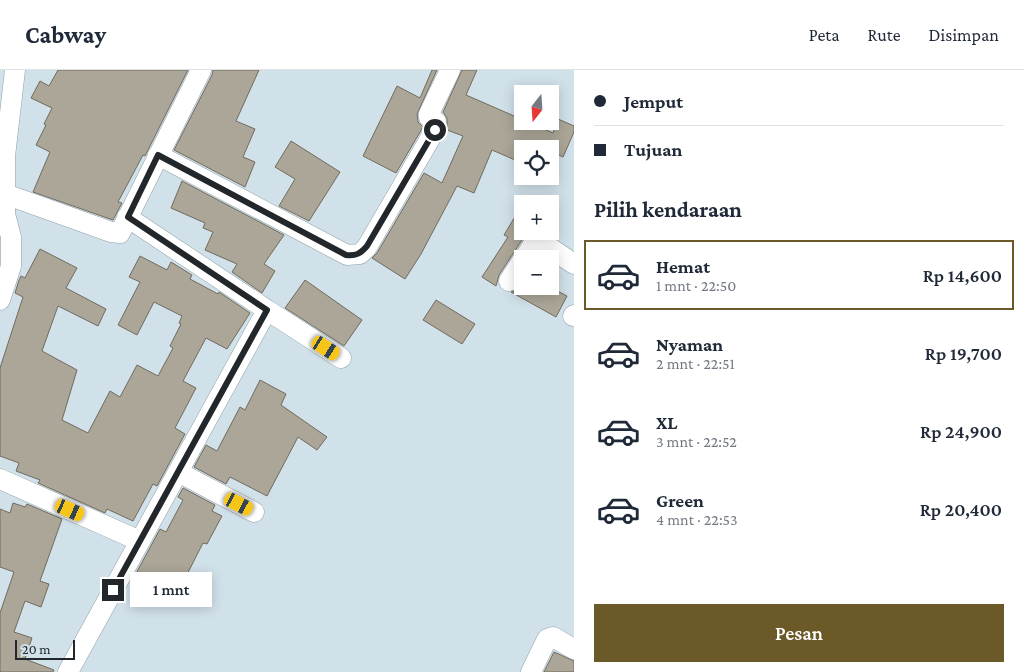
<!DOCTYPE html>
<html lang="id">
<meta charset="utf-8">
<style>
:root{--surface:#fff;--page:#f6f6f7;--text:#1f2937;--muted:#747a83;--line:#e0e1e3;--accent:#6b5927}
body{margin:0;font-family:"Crimson Pro",serif;background:var(--page);color:var(--text);height:100vh;display:flex;flex-direction:column;font-size:19px;white-space:nowrap}
*{box-sizing:border-box;margin:0}
p{font-size:16px;color:var(--muted)}
.icon{flex:none;width:28px;height:28px;fill:none;stroke:currentColor;stroke-width:2;stroke-linecap:round;stroke-linejoin:round}
.map{position:relative;flex:1;overflow:hidden}
.details{display:flex;flex-direction:column;background:var(--surface);width:450px}
.details>*{flex:none}
.guide{display:grid;align-content:center;height:110px;padding:0 20px;background:var(--surface)}
.needle{width:32px;rotate:197deg}
.tools{position:absolute;left:514px;top:15px;display:grid;gap:10px}
.tools a{display:grid;place-items:center;width:45px;height:45px;border-radius:0px;background:var(--surface);box-shadow:0 2px 12px #0003;font-size:25px}
.scale{position:absolute;left:15px;bottom:12px;width:60px;box-sizing:border-box;padding-left:5px;border:2px solid #21272a;border-top:0;font-size:14px;line-height:18px;white-space:nowrap;color:#21272a;-webkit-text-stroke:4px #d1e1ea;paint-order:stroke}
.end{position:absolute;width:22px;height:22px;margin:-11px;border:6px solid #21272a;background:#fff;box-shadow:0 0 0 2px #fff}
.from{border-radius:50%}
.bubble{position:absolute;height:35px;border-radius:0px;background:var(--surface);box-shadow:0 2px 12px #0003;font-size:16px;font-weight:600;line-height:35px;text-align:center}
.car{position:absolute;width:15px;height:30px;margin:-15px -8px;border-radius:6px;box-shadow:0 0 4px 1px #0007;background:linear-gradient(#f5c518 24%,#345 0 40%,#f5c518 0 76%,#345 0 86%,#f5c518 0)}
.guide b{display:flex;align-items:center;gap:18px;height:48px;font-size:19px}
.guide b+b{border-top:1px solid var(--line)}
.guide i{width:12px;height:12px;background:var(--text)}
ul{padding:0;list-style:none}
li{display:flex;align-items:center;gap:15px;height:70px;margin:0 10px 8px;padding:0 10px;border:2px solid transparent;border-radius:0px}
li div{flex:1}
li b{display:block;font-size:19px}
li em{font-style:normal;font-weight:600}
li.on{border-color:var(--accent)}
li>.icon{width:45px;height:45px;stroke-width:1.5}
h2{padding:0 20px;font-size:22px;line-height:60px}
.primary-button{display:flex;gap:10px;margin-top:auto;padding:10px 20px}
.primary-button a{flex:1;height:58px;border-radius:0px;background:var(--accent);color:#fff;font-size:20px;font-weight:600;line-height:58px;text-align:center}
header{display:flex;align-items:center;gap:30px;box-sizing:border-box;height:70px;padding:0 25px;background:var(--surface);border-bottom:1px solid var(--line)}
header strong{font-size:24px}
nav{display:flex;gap:28px;margin-inline-start:auto;font-size:18px}
main{display:flex;flex:1;min-height:0}
.map>svg:first-child{display:block}
</style>
<header>
<strong>Cabway</strong>
<nav><a>Peta</a><a>Rute</a><a>Disimpan</a></nav>
</header>
<main>
<div class="map">
<svg width="574" height="602" viewBox="0 0 574 602">
<rect width="100%" height="100%" fill="#d1e1ea"/>
<path fill="#aba697" stroke="#706b5e" d="M58 0H188L145 86 143 85 118 132 122 133 113 150 33 122 50 82 36 75 46 55 44 54 52 38 31 28 40 11 49 16Z
M213 0H259L236 51 255 59 243 87 255 92 245 117 174 80 212 5Z
M432 0H437L417 44 418 52 423 57 396 103 363 86 397 16 420 28Z
M462 0H477L466 25 553 63 558 49 574 56V62L563 87 550 81V79H522V93L492 80 474 123 457 116 421 184 405 209 372 188 377 183 424 103 442 113 463 66 447 60V48L443 42Z
M291 71 340 102 309 151 279 136 295 109 275 97Z
M182 111 284 165 264 194 275 201 262 223 232 202 237 194 205 180 213 162 203 158 205 153 171 138Z
M522 135V161H533L528 163 524 167 499 205 496 216 482 207 508 167 504 165Z
M40 179 77 198 66 218 106 239 98 256 58 236 42 281 77 300 62 350 88 363 110 321 120 327 137 295 158 306 173 278 170 276 181 254 179 253 182 246 154 232 137 265 118 255 140 212 129 207 140 186 167 200 171 192 192 205 190 209 218 224 219 222 250 243 227 279 206 268 183 311 196 318 175 358 185 364 157 416 153 414 133 451 107 439 105 443 38 413 40 410 16 401 19 393 0 386V298L23 227 15 223 19 210 21 206 25 208Z
M305 210 362 250 344 276 285 238Z
M520 216H548L567 226 556 247 511 222 515 221Z
M436 230 475 254 462 274 423 250Z
M260 310 286 324 281 335 327 367 317 380 298 367 267 426 230 407 226 414 194 397 206 375 217 381 240 337 245 340Z
M183 418 215 435 212 441 222 446 207 474 203 473 174 530 133 509 160 459 166 462 183 430 178 427Z
M13 433 25 437 27 434 62 449 40 511 49 514 41 537 25 531 14 562 32 568 25 589 54 600 53 602H0V543L14 502 0 497V439L10 443Z
M554 582 574 591V602H544Z"/>
<g fill="none" stroke-linecap="round" stroke-linejoin="round">
<defs>
<path id="minor" d="M158 85 347 185 360 184 367 177 435 60 436 52 429 47V44L450 0
M5 124 111 162 120 163 201 0
M524 189 534 173H543L574 194
M509 211 522 191
M0 230 11 196V167L5 144V86L15 0
M267 240 341 288
M573 246 574 245
M178 402 254 442
M0 409 140 471
M68 602 267 240 127 147
M531 602 547 569 553 567 574 579"/>
</defs>
<use href="#minor" stroke="#91a0a8" stroke-width="21"/>
<use href="#minor" stroke="#fff" stroke-width="20"/>
</g>
<g fill="none" stroke-linecap="round" stroke-linejoin="round">
<path stroke="#21272a" stroke-width="6" d="M113 520 267 240 128 147 158 85 346 185C356 186 360 184 367 176L435 60"/>
</g>
</svg>
<div class="tools">
<a><svg class="needle" viewBox="-14 -14 28 28"><path d="M0-13l5 13h-10z" fill="#e53935"/><path d="M0 13l5-13h-10z" fill="#747a83"/></svg></a>
<a><svg class="icon" aria-label="locate" viewBox="0 0 24 24"><circle cx="12" cy="12" r="6"/><path d="M12 2v4M12 18v4M2 12h4M18 12h4"/></svg></a>
<a>+</a>
<a>−</a>
</div>
<div class="scale">20 m</div>
<i class="end from" style="left:435px;top:60px"></i>
<i class="end" style="left:113px;top:520px"></i>
<div class="bubble" style="left:130px;top:502px;width:82px">1 mnt</div>
<i class="car" style="left:326px;top:278px;rotate:123deg"></i>
<i class="car" style="left:239px;top:434px;rotate:117deg"></i>
<i class="car" style="left:70px;top:440px;rotate:114deg"></i>
</div>
<section class="details">
<div class="guide">
<b><i class="from"></i>Jemput</b>
<b><i></i>Tujuan</b>
</div>
<h2>Pilih kendaraan</h2>
<ul>
<li class="on"><svg class="icon" aria-label="car" viewBox="0 0 24 24"><path d="M5 17H2v-5l4-1 3-4h7l3 4 3 1v5h-3M9 17h6M6 11h13"/><circle cx="7" cy="17" r="2"/><circle cx="17" cy="17" r="2"/></svg><div><b>Hemat</b><p>1 mnt · 22:50</p></div><em>Rp 14,600</em></li>
<li><svg class="icon" aria-label="car" viewBox="0 0 24 24"><path d="M5 17H2v-5l4-1 3-4h7l3 4 3 1v5h-3M9 17h6M6 11h13"/><circle cx="7" cy="17" r="2"/><circle cx="17" cy="17" r="2"/></svg><div><b>Nyaman</b><p>2 mnt · 22:51</p></div><em>Rp 19,700</em></li>
<li><svg class="icon" aria-label="car" viewBox="0 0 24 24"><path d="M5 17H2v-5l4-1 3-4h7l3 4 3 1v5h-3M9 17h6M6 11h13"/><circle cx="7" cy="17" r="2"/><circle cx="17" cy="17" r="2"/></svg><div><b>XL</b><p>3 mnt · 22:52</p></div><em>Rp 24,900</em></li>
<li><svg class="icon" aria-label="car" viewBox="0 0 24 24"><path d="M5 17H2v-5l4-1 3-4h7l3 4 3 1v5h-3M9 17h6M6 11h13"/><circle cx="7" cy="17" r="2"/><circle cx="17" cy="17" r="2"/></svg><div><b>Green</b><p>4 mnt · 22:53</p></div><em>Rp 20,400</em></li>
</ul>
<div class="primary-button"><a>Pesan</a></div>
</section>
</main>
